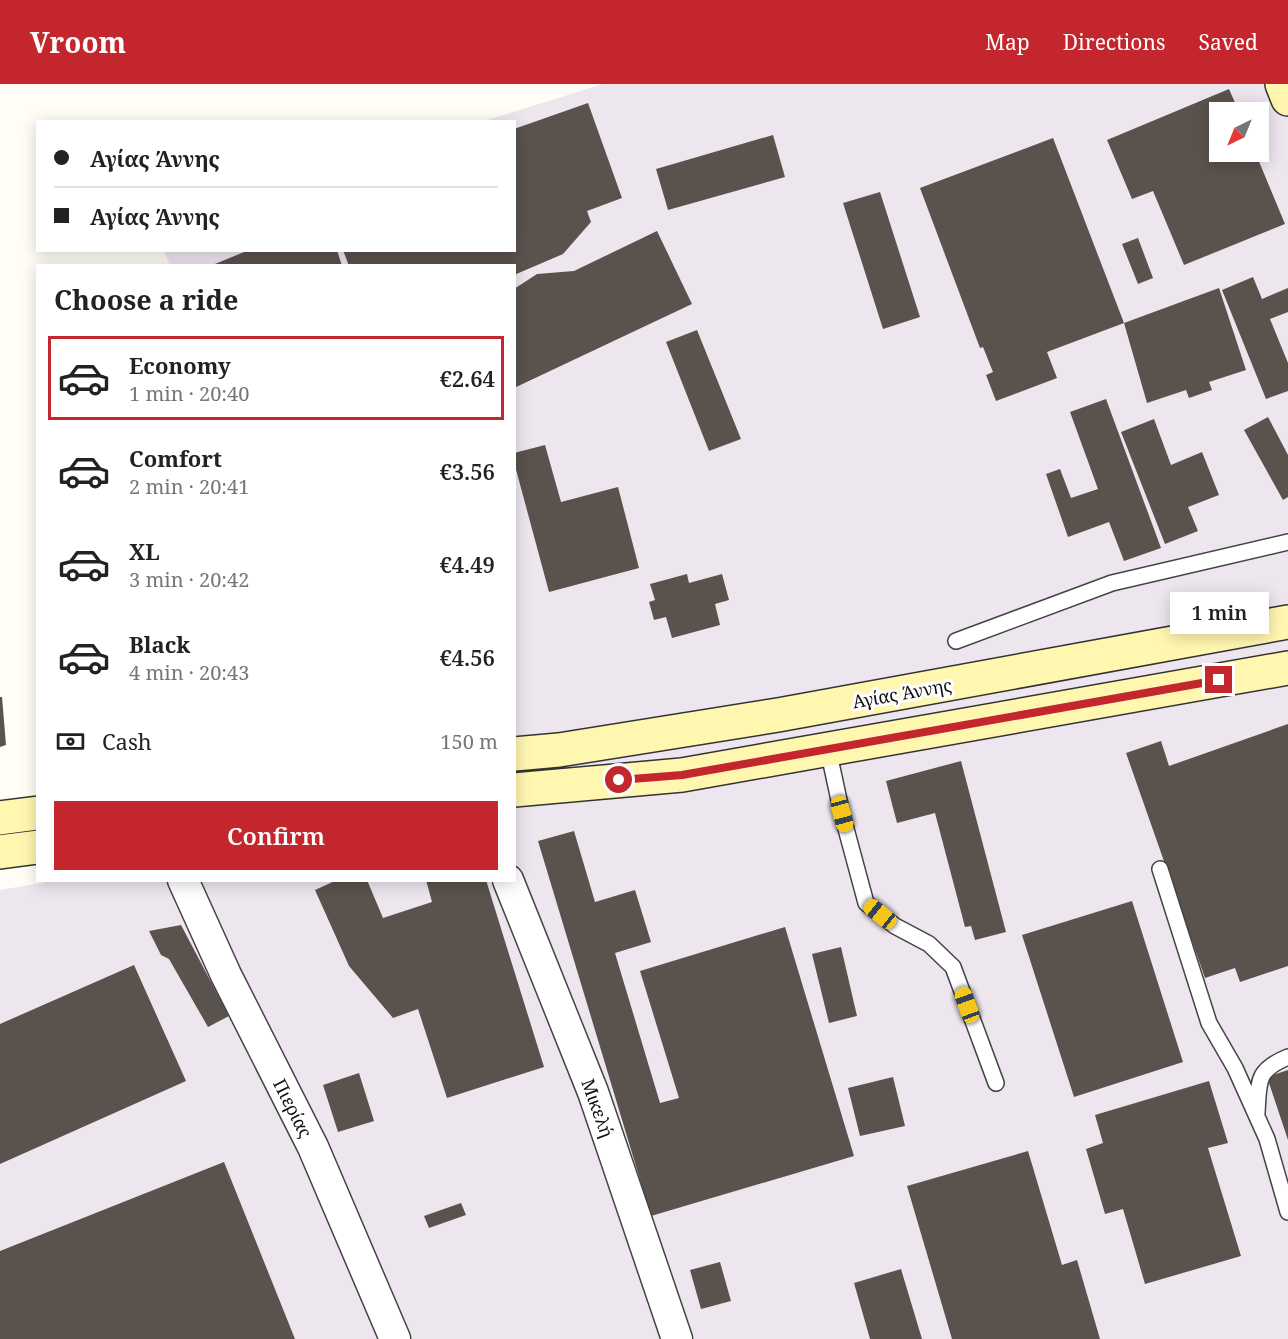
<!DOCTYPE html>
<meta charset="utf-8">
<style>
:root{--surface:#fff;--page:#f2f2f2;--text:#222;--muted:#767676;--line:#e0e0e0;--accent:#c4262e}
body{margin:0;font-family:"Noto Serif",serif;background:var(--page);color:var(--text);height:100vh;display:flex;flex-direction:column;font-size:22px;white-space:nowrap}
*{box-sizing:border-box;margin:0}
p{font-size:20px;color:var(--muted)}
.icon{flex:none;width:33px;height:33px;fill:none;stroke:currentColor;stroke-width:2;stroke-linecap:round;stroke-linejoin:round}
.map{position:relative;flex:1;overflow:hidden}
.panel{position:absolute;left:36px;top:180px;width:480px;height:618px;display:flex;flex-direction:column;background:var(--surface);border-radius:0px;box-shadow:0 3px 15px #0003}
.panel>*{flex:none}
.hud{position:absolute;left:36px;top:36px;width:480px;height:132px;border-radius:0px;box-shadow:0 3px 15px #0003;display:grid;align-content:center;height:132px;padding:0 18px;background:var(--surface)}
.needle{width:39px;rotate:223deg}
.tools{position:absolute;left:1209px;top:18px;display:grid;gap:12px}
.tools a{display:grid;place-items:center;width:60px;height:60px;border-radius:0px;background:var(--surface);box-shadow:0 3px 15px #0003;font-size:30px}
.end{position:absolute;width:27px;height:27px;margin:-14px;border:8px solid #c4262e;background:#fff;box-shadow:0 0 0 3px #fff}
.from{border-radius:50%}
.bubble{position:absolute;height:42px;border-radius:0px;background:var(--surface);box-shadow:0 3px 15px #0003;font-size:20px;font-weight:600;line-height:42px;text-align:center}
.car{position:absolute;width:18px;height:36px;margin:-18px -9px;border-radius:8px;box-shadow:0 0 4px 2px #0007;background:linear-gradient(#f5c518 24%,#345 0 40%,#f5c518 0 76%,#345 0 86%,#f5c518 0)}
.hud b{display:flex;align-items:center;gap:21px;height:57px;font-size:22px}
.hud b+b{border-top:2px solid var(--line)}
.hud i{width:15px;height:15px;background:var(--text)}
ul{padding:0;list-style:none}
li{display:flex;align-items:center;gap:18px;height:84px;margin:0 12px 9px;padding:0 6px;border:3px solid transparent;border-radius:0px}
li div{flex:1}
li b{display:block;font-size:22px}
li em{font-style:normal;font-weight:600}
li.current{border-color:var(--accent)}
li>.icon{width:54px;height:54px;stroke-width:1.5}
h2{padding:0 18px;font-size:27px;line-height:72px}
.pay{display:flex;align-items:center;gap:15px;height:66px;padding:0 18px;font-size:22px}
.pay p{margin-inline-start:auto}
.action{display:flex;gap:12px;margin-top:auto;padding:12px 18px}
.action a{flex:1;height:69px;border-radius:0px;background:var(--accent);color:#fff;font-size:24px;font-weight:600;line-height:69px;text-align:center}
header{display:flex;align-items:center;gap:36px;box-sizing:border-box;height:84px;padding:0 30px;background:var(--accent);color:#fff}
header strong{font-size:28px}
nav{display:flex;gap:33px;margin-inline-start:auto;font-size:21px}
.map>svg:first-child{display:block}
</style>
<header>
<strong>Vroom</strong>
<nav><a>Map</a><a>Directions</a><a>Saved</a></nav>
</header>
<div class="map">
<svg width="1288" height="1255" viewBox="0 0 1288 1255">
<rect width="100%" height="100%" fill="#fffdf5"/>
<path fill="#eee6ef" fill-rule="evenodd" d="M603 0H1288V1255H0V806L58 796H514V182H170L164 167 514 166V38L484 37ZM1220 28H1258V68H1220Z"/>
<path fill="#5a524d" d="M1229 5 1239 28H1220V68H1255L1285 140 1184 181 1153 107 1132 115 1107 56Z
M588 19 622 114 587 127 591 138 563 170 514 191V182H349L343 166H514V45Z
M773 51 785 93 668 126 656 85Z
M1053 54 1124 239 1047 268 1057 294 996 317 986 291 993 288 983 263 980 264 920 104Z
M880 108 920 233 883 245 843 119Z
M657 147 692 220 514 304V205L537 190 574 187Z
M1138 154 1153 194 1138 200 1122 160Z
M249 166H337L342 182H210Z
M1253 193 1262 215 1288 204V228L1270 235 1288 279V307L1266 315 1222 206Z
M1219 204 1246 286 1209 298 1212 306 1189 314 1186 306 1147 319 1124 239Z
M697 246 741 355 709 367 666 258Z
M1106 315 1161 464 1124 477 1109 438 1068 453 1046 390 1060 385 1071 414 1098 405 1070 328Z
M1268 333 1288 371V413L1283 416 1244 346Z
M1154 335 1171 381 1202 368 1219 411 1188 423 1198 447 1165 460 1121 348Z
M545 361 561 418 618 403 639 484 549 508 514 378V369Z
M687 490 689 499 722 490 729 516 715 520 720 541 672 554 666 533 654 536 649 518 655 516 650 500Z
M0 613H2L6 661 0 663Z
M1288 640V882L1240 898 1235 884 1205 894 1126 669 1161 657 1169 682Z
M961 677 1006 848 975 856 971 842 965 843 935 729 897 739 886 697Z
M574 747 595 818 635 806 651 858 615 869 660 1019 679 1014 640 887 785 843 854 1072 651 1132 538 757Z
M337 796H367L383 834 432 818 426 796H486L544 983 447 1014 418 925 393 934 349 882 315 806Z
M1132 817 1183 978 1074 1013 1022 851Z
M181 841 229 932 208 943 169 875 161 871 149 847Z
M841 863 857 932 829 939 812 870Z
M134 881 186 997 0 1080V940Z
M1288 986V1056L1267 993Z
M359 989 374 1037 338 1048 323 1001Z
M893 993 905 1042 860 1052 848 1004Z
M1209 997 1228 1059 1208 1064 1241 1172 1145 1200 1123 1125 1105 1130 1086 1065 1103 1059 1095 1031Z
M1028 1067 1062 1181 1077 1176 1100 1255H952L907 1102Z
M224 1078 295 1255H0V1167Z
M461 1119 466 1131 429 1144 424 1132Z
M720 1178 731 1217 701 1225 690 1186Z
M901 1185 922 1255H870L854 1199Z"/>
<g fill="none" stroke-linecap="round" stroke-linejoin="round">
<defs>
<path id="lane" d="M956 557 1112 499 1288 458
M828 665 842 730 866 819 895 842 929 860 953 883 996 999
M1160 785 1209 939 1235 984 1267 1055 1288 1128
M1257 1029C1259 997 1256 986 1288 973"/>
<path id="street" d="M183 796 226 891 313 1063 395 1255
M508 796 593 1008 677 1255"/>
<path id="secondary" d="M1282 0 1288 15
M514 670 559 666 778 631 1288 538
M514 706 682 691 1288 584
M0 734 38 729
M0 768 38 763"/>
</defs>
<use href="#lane" stroke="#444" stroke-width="18"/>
<use href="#street" stroke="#444" stroke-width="33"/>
<use href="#secondary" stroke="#333" stroke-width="36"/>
<use href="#lane" stroke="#fff" stroke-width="15"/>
<use href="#street" stroke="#fff" stroke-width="30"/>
<use href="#secondary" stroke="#fff6b0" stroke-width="33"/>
</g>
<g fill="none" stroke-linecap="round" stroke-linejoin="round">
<path stroke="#c4262e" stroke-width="8" d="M619 696 682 691 1219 596"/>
</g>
<g text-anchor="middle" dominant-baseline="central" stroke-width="6" stroke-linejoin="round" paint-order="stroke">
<g font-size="18" fill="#111" stroke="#fff">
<text transform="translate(902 609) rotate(-10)">Αγίας Άννης</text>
<text transform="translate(293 1024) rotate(63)">Πιερίας</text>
<text transform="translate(598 1024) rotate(70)">Μικελή</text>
</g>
</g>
</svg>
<div class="tools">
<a><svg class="needle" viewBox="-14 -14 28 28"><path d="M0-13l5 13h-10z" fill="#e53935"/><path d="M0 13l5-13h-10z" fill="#767676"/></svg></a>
</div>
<i class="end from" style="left:619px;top:696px"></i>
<i class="end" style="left:1219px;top:596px"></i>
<div class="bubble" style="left:1170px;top:508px;width:99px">1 min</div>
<i class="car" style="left:842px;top:730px;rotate:165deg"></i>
<i class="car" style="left:880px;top:830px;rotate:309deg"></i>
<i class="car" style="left:967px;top:921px;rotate:340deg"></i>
<div class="hud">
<b><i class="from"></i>Αγίας Άννης</b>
<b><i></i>Αγίας Άννης</b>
</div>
<section class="panel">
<h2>Choose a ride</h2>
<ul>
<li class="current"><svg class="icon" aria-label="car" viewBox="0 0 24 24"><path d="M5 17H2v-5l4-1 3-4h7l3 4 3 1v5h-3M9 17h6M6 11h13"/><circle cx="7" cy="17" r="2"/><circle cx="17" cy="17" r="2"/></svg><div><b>Economy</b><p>1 min · 20:40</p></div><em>€2.64</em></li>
<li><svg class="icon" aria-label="car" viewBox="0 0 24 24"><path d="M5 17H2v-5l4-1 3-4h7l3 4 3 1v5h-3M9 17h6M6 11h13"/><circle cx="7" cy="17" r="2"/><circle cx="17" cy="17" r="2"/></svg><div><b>Comfort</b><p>2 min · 20:41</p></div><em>€3.56</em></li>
<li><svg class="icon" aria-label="car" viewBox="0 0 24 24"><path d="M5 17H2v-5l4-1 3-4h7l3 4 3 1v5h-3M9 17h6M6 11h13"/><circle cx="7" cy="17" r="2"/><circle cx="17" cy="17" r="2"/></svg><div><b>XL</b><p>3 min · 20:42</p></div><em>€4.49</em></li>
<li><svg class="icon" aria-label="car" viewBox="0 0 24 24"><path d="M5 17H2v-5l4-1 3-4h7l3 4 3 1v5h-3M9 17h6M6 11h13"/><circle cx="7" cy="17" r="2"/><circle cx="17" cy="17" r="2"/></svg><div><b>Black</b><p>4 min · 20:43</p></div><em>€4.56</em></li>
</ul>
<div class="pay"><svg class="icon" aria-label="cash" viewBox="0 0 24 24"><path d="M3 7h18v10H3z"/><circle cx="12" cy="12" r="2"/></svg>Cash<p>150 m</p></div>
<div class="action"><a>Confirm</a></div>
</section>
</div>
